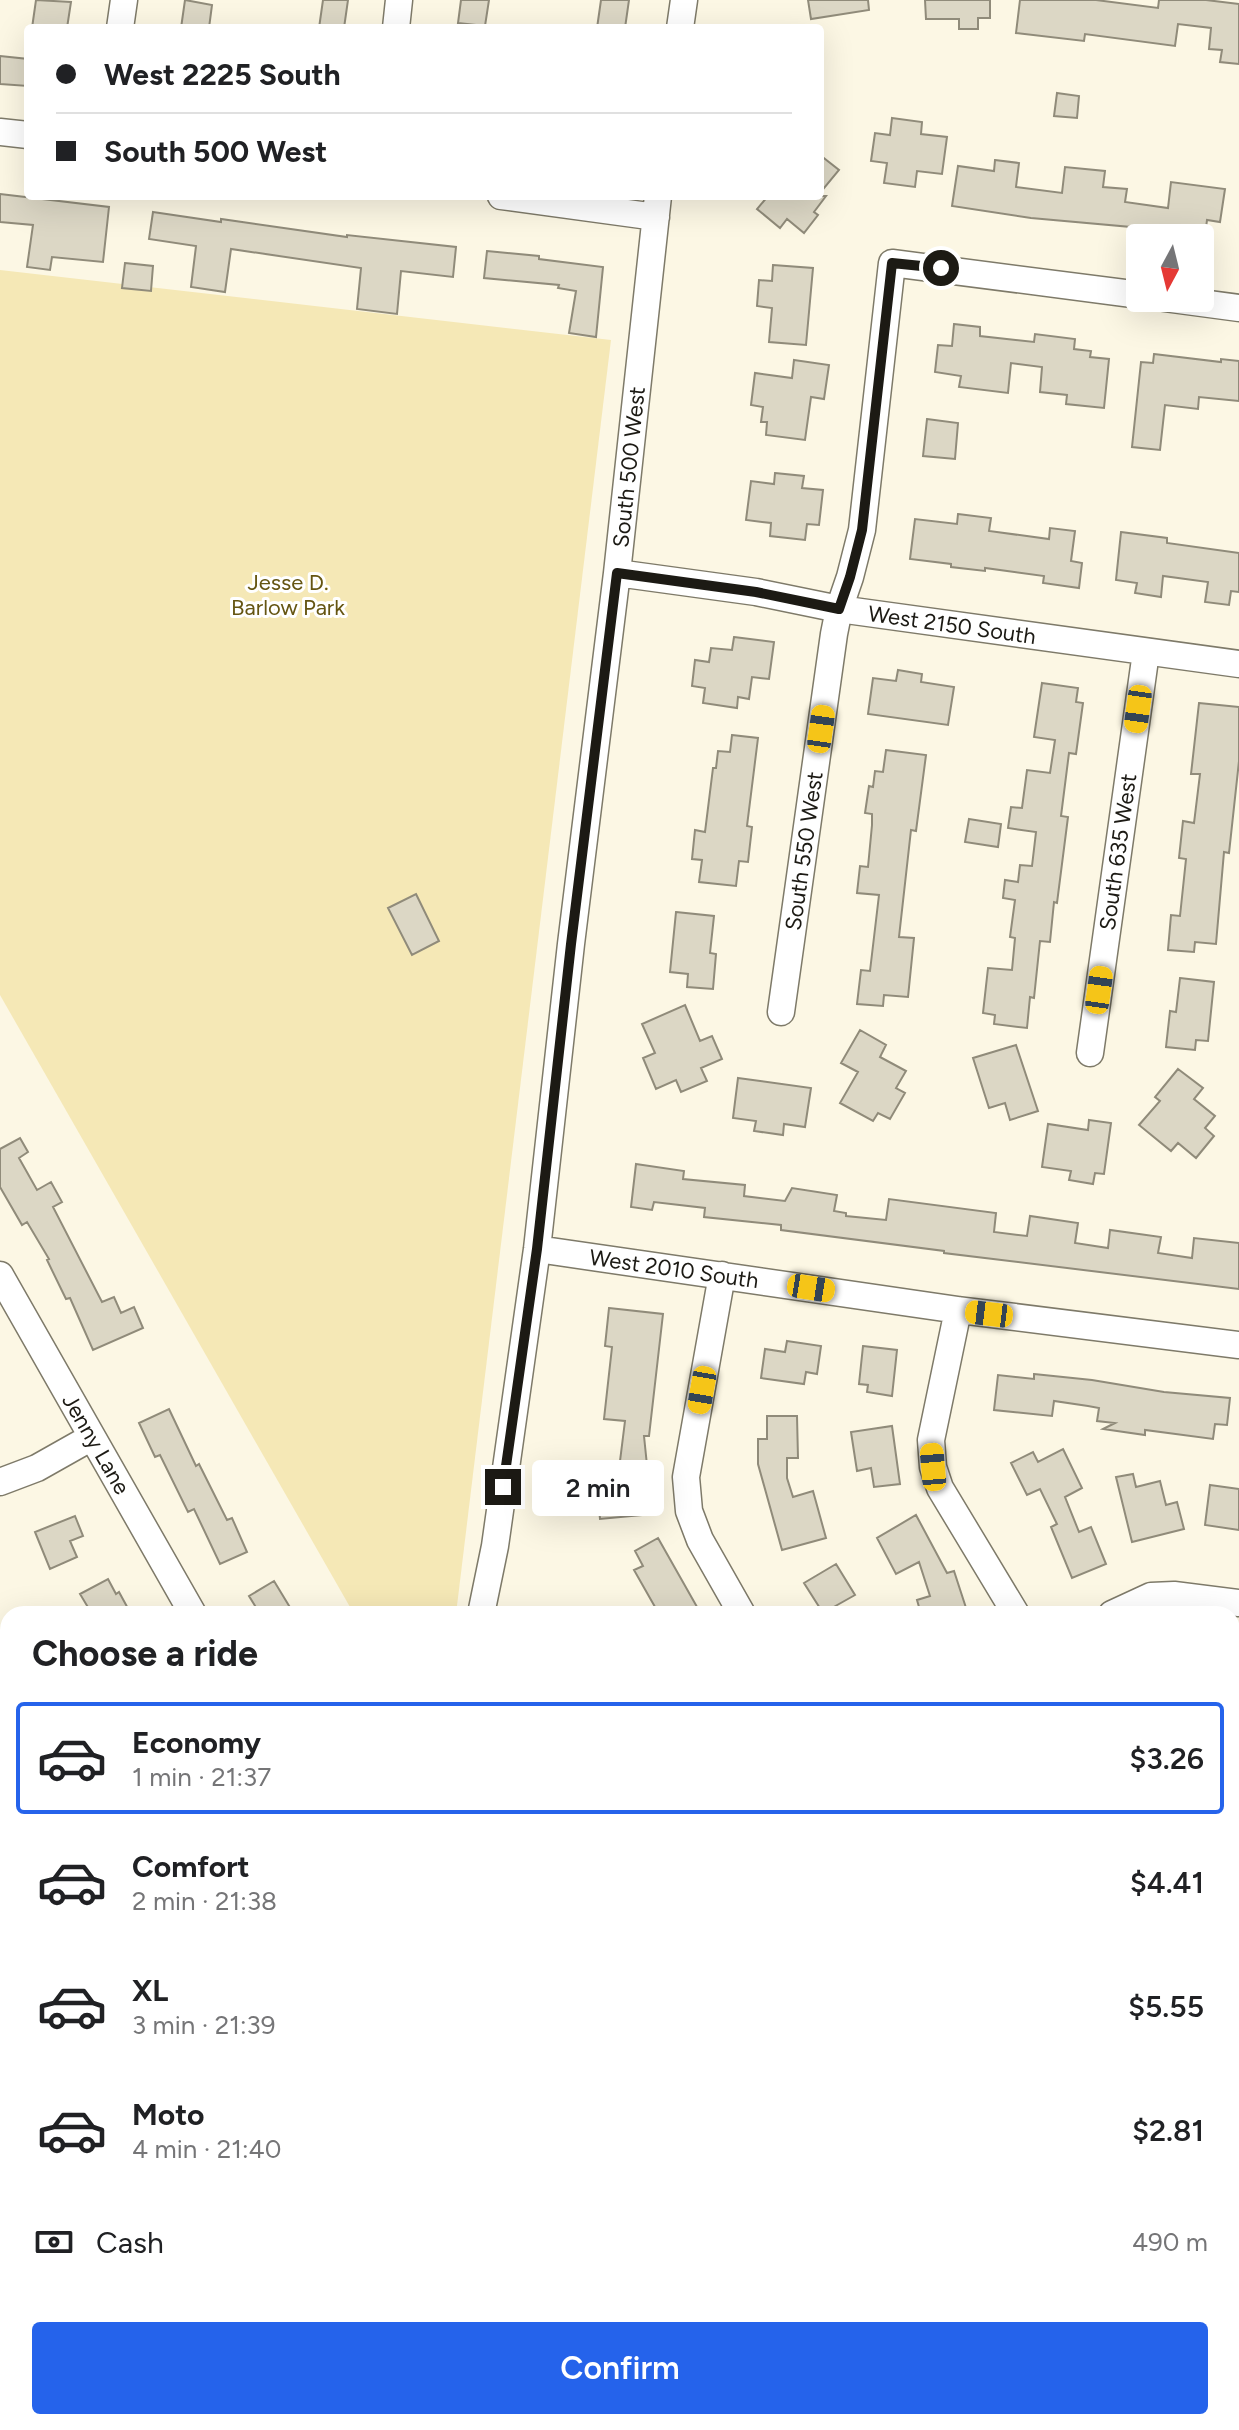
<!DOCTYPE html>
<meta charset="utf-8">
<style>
:root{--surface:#fff;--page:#f2f2f2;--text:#202124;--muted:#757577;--line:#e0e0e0;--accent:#2563eb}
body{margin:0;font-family:Figtree,sans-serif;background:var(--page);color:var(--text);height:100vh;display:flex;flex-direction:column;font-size:30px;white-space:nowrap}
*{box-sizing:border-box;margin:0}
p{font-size:26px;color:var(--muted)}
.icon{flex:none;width:44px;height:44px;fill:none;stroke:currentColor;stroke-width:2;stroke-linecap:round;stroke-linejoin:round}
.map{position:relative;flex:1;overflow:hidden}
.details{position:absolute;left:0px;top:1606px;width:1240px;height:824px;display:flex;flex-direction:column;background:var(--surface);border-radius:24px 24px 0 0;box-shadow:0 8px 32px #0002}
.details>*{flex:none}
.banner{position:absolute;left:24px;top:24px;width:800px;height:176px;border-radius:8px;box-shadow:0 8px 32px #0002;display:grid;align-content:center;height:176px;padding:0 32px;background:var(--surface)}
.needle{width:52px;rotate:187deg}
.buttons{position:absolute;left:1126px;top:224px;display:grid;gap:16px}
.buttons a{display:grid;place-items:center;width:88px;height:88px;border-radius:8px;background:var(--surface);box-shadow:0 8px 32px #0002;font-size:40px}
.end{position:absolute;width:36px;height:36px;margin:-18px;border:10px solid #1c1a14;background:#fff;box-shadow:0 0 0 4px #fff}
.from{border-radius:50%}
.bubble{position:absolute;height:56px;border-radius:8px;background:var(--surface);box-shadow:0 8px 32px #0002;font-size:26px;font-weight:600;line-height:56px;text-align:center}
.car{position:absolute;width:24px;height:48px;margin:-24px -12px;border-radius:10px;box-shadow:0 0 6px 2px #0007;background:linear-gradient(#f5c518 24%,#345 0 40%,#f5c518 0 76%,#345 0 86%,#f5c518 0)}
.banner b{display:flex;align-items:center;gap:28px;height:76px;font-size:30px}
.banner b+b{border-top:2px solid var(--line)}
.banner i{width:20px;height:20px;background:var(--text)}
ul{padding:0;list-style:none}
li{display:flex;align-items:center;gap:24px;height:112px;margin:0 16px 12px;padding:0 16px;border:4px solid transparent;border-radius:8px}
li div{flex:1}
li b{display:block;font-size:30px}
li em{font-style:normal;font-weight:600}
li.selected{border-color:var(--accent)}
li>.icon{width:72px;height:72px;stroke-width:1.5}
h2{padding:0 32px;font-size:36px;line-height:96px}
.pay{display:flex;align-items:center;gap:20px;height:88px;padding:0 32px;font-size:30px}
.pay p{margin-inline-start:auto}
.button{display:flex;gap:16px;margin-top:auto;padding:16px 32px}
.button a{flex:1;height:92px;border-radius:8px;background:var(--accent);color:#fff;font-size:32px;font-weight:600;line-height:92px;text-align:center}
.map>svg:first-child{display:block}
</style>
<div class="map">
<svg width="1239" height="2430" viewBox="0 0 1239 2430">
<rect width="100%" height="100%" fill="#fcf7e4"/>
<path fill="#f5e8b6" d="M0 270 611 340 456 1614H354L0 995Z"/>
<path fill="#dcd7c5" stroke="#908b7a" stroke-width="2" d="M36 0 71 2 67 28H32Z
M185 0 212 5 209 28H181Z
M323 0H348L344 28H319Z
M461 0H489L485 26 458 23Z
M601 0H629L625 28H597Z
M808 0H868L869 10 811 19Z
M925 0H990V18H978V29H959V19H926Z
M1020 0H1096L1158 8 1159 0H1206L1239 4V64L1220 62 1222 50 1209 49 1211 28 1178 24 1175 46 1085 34 1084 41 1016 33Z
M0 56 28 59V86L0 84Z
M1057 93 1079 96 1077 118 1054 116Z
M892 118 922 122 921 134 947 137 942 174 917 171 915 187 884 183 887 163 871 161 875 133 890 135Z
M820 155 839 170 820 193Z
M995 160 1019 163 1016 187 1062 193 1065 167 1105 171 1103 187 1127 189 1125 202 1168 208 1171 182 1225 189 1220 222 1207 220 1206 228 1190 226 1188 237 1153 232V229L1031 218 952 206 958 166 994 171Z
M0 194 109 207 103 262 52 257 50 270 27 267 33 225 0 222Z
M768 196H826L814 212 818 215 804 233 787 219 780 228 757 209Z
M153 212 221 222V219L347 237V235L456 247 453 277 401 271 397 314 357 309 361 268 231 249 225 292 191 287 196 246 149 239Z
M487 251 539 256V259L603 267 596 337 569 333 576 291 558 288 559 285 484 278Z
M125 263 153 266 151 291 122 288Z
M773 265 813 268 806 345 769 342 772 308 757 306 759 280 772 281Z
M954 324 980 327V336L1034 342 1035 334 1075 339 1074 349 1091 351 1090 357 1109 359 1104 408 1066 404 1067 395 1040 392 1042 367 1011 363 1008 393 959 387 961 376 935 372 938 345 952 346Z
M1154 354 1221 362V359L1239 361V401L1199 397 1198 409 1165 405 1160 450 1132 447 1141 362 1153 363Z
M794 360 829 365 824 399 811 397 805 440 766 435 767 422H761L763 407 751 405 755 373 792 378Z
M927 419 958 423 955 459 923 456Z
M775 473 804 476 802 488 823 490 819 525 807 524 805 540 770 536 771 523 746 520 751 481 774 484Z
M958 514 991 518 989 531 1049 539 1050 528 1075 531 1071 561 1082 563 1079 588 1043 583 1044 576 985 568V571L951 567V564L910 559 915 519 957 524Z
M1121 532 1167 538V543L1239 553V592L1231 591 1229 605 1205 602 1208 582 1163 576 1161 597 1135 593 1137 583 1116 580Z
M734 637 774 642 769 679 752 677 749 699 738 697 737 708 703 703 705 688 692 686 695 660 709 662 711 648 732 650Z
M898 670 922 674 921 682 954 687 948 725 868 714 873 678 896 681Z
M1042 683 1078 688 1076 702 1083 703 1076 754 1069 753 1061 816 1068 817 1057 903 1054 902 1050 942 1040 941 1034 998 1030 997 1027 1028 994 1024 995 1015 983 1013 988 968 1012 970 1015 938 1010 937 1015 900 1003 898 1005 880 1018 882 1020 865 1032 866 1036 832 1008 828 1011 807 1022 808 1027 770 1050 773 1055 740 1034 737Z
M1199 703 1239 707V761L1229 853 1224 852 1216 944 1195 942 1194 952 1168 950 1171 915 1180 916 1186 859 1179 858 1183 821 1194 823 1200 774H1191Z
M732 735 758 738 747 826 752 827 748 862 739 861 736 886 699 882 702 860 692 859 695 830 705 832 713 768H716L718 751 730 752Z
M886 750 926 755 916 831 911 830 899 937 914 938 908 997 884 995 883 1006 857 1004 861 970 870 971 879 895 857 893 860 866 868 867 872 825V814L865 813 869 786 873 787 875 771 883 772Z
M969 819 1001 824 998 847 965 842Z
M416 894 439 941 412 955 388 908Z
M676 912 714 916 710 953 716 954 713 989 687 987 688 974 670 972Z
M1180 978 1214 982 1208 1041 1196 1040 1195 1050 1166 1047 1170 1011 1176 1012Z
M685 1005 700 1041 712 1036 722 1059 701 1068 707 1081 681 1092 676 1080 656 1089 643 1058 655 1053 642 1024Z
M860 1030 886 1045 880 1057 906 1071 896 1088 905 1093 890 1119 878 1113 873 1121 840 1103 858 1072 841 1063Z
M1016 1045 1038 1111 1010 1120 1005 1103 989 1108 973 1058Z
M1178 1069 1203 1088 1194 1099 1215 1116 1205 1128 1214 1136 1196 1158 1178 1143 1171 1151 1139 1125 1160 1101 1155 1097Z
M738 1078 811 1088 805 1127 784 1124 783 1135 754 1131 756 1121 733 1118Z
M1089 1120 1111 1123 1104 1174 1095 1173 1093 1184 1069 1180 1071 1171 1042 1167 1048 1124 1088 1130Z
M20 1138 28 1152 19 1158 37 1190 51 1182 62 1202 53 1207 102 1302 114 1297 121 1313 134 1307 143 1328 93 1350 70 1298 66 1299 47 1260 49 1259 27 1222 22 1225 0 1187V1149Z
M636 1164 684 1171 683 1179 745 1185 744 1196 785 1201 792 1188 837 1195 834 1211 846 1213V1216L886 1220 889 1199 996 1213 994 1232 1027 1236 1030 1216 1078 1223 1075 1243 1108 1248 1110 1230 1161 1237 1158 1253 1192 1258 1194 1238 1239 1243V1289L944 1253V1251L781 1230V1225L704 1217 705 1208 654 1202 652 1210 631 1207Z
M609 1308 663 1314 649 1436H644L652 1514 600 1519 596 1477 618 1474 617 1462 620 1461 625 1421 604 1419 612 1347 605 1346Z
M787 1341 821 1346 817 1374 806 1372 804 1384 761 1378 765 1349 785 1352Z
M863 1346 897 1350 892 1396 867 1392 868 1385 859 1384Z
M1034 1374 1092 1380 1164 1392 1230 1398 1227 1425 1215 1424 1213 1439 1145 1430V1435L1103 1429 1115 1423 1097 1421 1099 1408 1088 1406 1054 1401 1052 1416 994 1410 998 1375 1034 1379Z
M169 1409 196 1466 199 1464 227 1520 232 1518 247 1552 220 1564 194 1509 188 1512 160 1455 155 1457 139 1423Z
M767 1416H797L798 1458H787V1478L793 1497 813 1491 826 1538 782 1550 758 1464V1439H767Z
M892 1426 900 1484 874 1487 871 1468 857 1471 851 1432Z
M1063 1449 1082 1488 1065 1497 1079 1532 1091 1527 1106 1564 1072 1578 1051 1527 1057 1524 1040 1489 1027 1495 1011 1463 1033 1452 1038 1462Z
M1133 1474 1136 1487 1160 1481 1166 1505 1177 1502 1184 1529 1132 1542 1116 1477Z
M1210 1485 1239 1489V1530L1205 1525Z
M916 1515 947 1573 954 1571 968 1614H921L917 1600 930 1596 919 1562 896 1574 877 1538Z
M75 1516 83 1536 70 1541 77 1557 50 1569 35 1532Z
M658 1538 701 1614H659L634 1570 643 1566 635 1551Z
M836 1564 855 1595 823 1613 804 1583Z
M108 1579 116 1594 119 1592 131 1614H92L80 1594Z
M274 1581 294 1614H260L249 1596Z"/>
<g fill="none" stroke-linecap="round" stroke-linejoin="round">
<defs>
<path id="minor" d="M120 28 124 0
M396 28 399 0
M680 28 684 0
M0 132 28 135
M501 196 656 217
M1164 298 1239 308
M617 573 756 592 839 609 1239 664
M781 1012 834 634 839 609 850 577 862 530 892 263 1140 295
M1090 1053 1146 652
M537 1249 958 1310 1239 1345
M0 1275 193 1614
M722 1275 686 1477 689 1511 700 1540 742 1614
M958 1310 931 1440 933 1467 940 1488 1016 1614
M0 1482 37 1468 92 1437
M481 1614 495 1546 537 1249 571 944 617 573 658 196
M1112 1614 1151 1596 1174 1595 1239 1603
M0 1735 8 1736
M1232 1837 1239 1838
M0 1974 8 1975
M1232 2075 1239 2076
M0 2208 8 2209
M1232 2273 1239 2274
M1232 2378 1239 2379
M1071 2422 1130 2430
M360 2430 361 2422
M793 2430V2422"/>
</defs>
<use href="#minor" stroke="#7e7a69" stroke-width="29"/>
<use href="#minor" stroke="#fff" stroke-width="26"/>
</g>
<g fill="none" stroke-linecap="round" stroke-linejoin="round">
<path stroke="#1c1a14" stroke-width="10" d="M503 1487 537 1249 571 944 617 573 756 592 839 609 850 577 862 530 892 263 941 268"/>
</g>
<g text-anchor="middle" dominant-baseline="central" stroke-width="6" stroke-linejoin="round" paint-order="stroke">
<g font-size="22" fill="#1c1a14" stroke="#fff">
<text transform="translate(629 467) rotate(-84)">South 500 West</text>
<text transform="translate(952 625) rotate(8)">West 2150 South</text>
<text transform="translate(804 851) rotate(-82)">South 550 West</text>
<text transform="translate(1118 852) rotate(-82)">South 635 West</text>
<text transform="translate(674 1269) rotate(8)">West 2010 South</text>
<text transform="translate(96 1444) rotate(60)">Jenny Lane</text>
</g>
<g font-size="22" fill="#655512" stroke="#fff">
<text x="288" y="582">Jesse D.<tspan x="288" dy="25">Barlow Park</tspan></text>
</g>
</g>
</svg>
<div class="buttons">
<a><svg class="needle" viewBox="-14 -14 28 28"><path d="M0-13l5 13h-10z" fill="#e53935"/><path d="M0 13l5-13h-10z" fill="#757577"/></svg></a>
</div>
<i class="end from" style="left:941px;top:268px"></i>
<i class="end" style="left:503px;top:1487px"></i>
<div class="bubble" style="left:532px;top:1460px;width:132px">2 min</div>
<i class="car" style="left:1138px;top:709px;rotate:188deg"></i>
<i class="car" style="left:821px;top:729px;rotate:8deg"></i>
<i class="car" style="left:1099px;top:990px;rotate:8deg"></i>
<i class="car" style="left:811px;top:1288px;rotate:99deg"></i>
<i class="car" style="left:989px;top:1314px;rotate:277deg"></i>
<i class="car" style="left:702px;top:1390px;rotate:190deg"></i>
<i class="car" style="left:933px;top:1467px;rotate:355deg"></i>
<div class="banner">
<b><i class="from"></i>West 2225 South</b>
<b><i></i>South 500 West</b>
</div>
<section class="details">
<h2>Choose a ride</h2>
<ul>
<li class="selected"><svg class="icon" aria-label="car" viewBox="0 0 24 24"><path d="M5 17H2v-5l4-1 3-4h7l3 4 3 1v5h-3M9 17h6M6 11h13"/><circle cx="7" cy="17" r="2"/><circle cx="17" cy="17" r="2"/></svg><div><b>Economy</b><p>1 min · 21:37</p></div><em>$3.26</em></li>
<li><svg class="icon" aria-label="car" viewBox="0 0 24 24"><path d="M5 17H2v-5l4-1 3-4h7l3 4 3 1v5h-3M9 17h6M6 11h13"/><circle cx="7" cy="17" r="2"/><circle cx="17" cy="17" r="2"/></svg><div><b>Comfort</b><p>2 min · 21:38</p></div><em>$4.41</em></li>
<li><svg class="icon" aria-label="car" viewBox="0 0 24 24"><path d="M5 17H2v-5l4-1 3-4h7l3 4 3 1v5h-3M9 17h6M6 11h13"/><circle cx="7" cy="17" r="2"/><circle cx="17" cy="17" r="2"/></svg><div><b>XL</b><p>3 min · 21:39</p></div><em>$5.55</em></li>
<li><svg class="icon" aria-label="car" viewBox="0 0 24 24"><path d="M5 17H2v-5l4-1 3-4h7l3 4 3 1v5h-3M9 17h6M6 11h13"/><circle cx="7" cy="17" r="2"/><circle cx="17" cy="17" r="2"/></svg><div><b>Moto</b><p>4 min · 21:40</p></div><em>$2.81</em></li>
</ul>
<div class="pay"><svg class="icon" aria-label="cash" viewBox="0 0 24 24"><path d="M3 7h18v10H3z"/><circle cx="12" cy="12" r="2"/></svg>Cash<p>490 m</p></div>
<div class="button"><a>Confirm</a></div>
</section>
</div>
